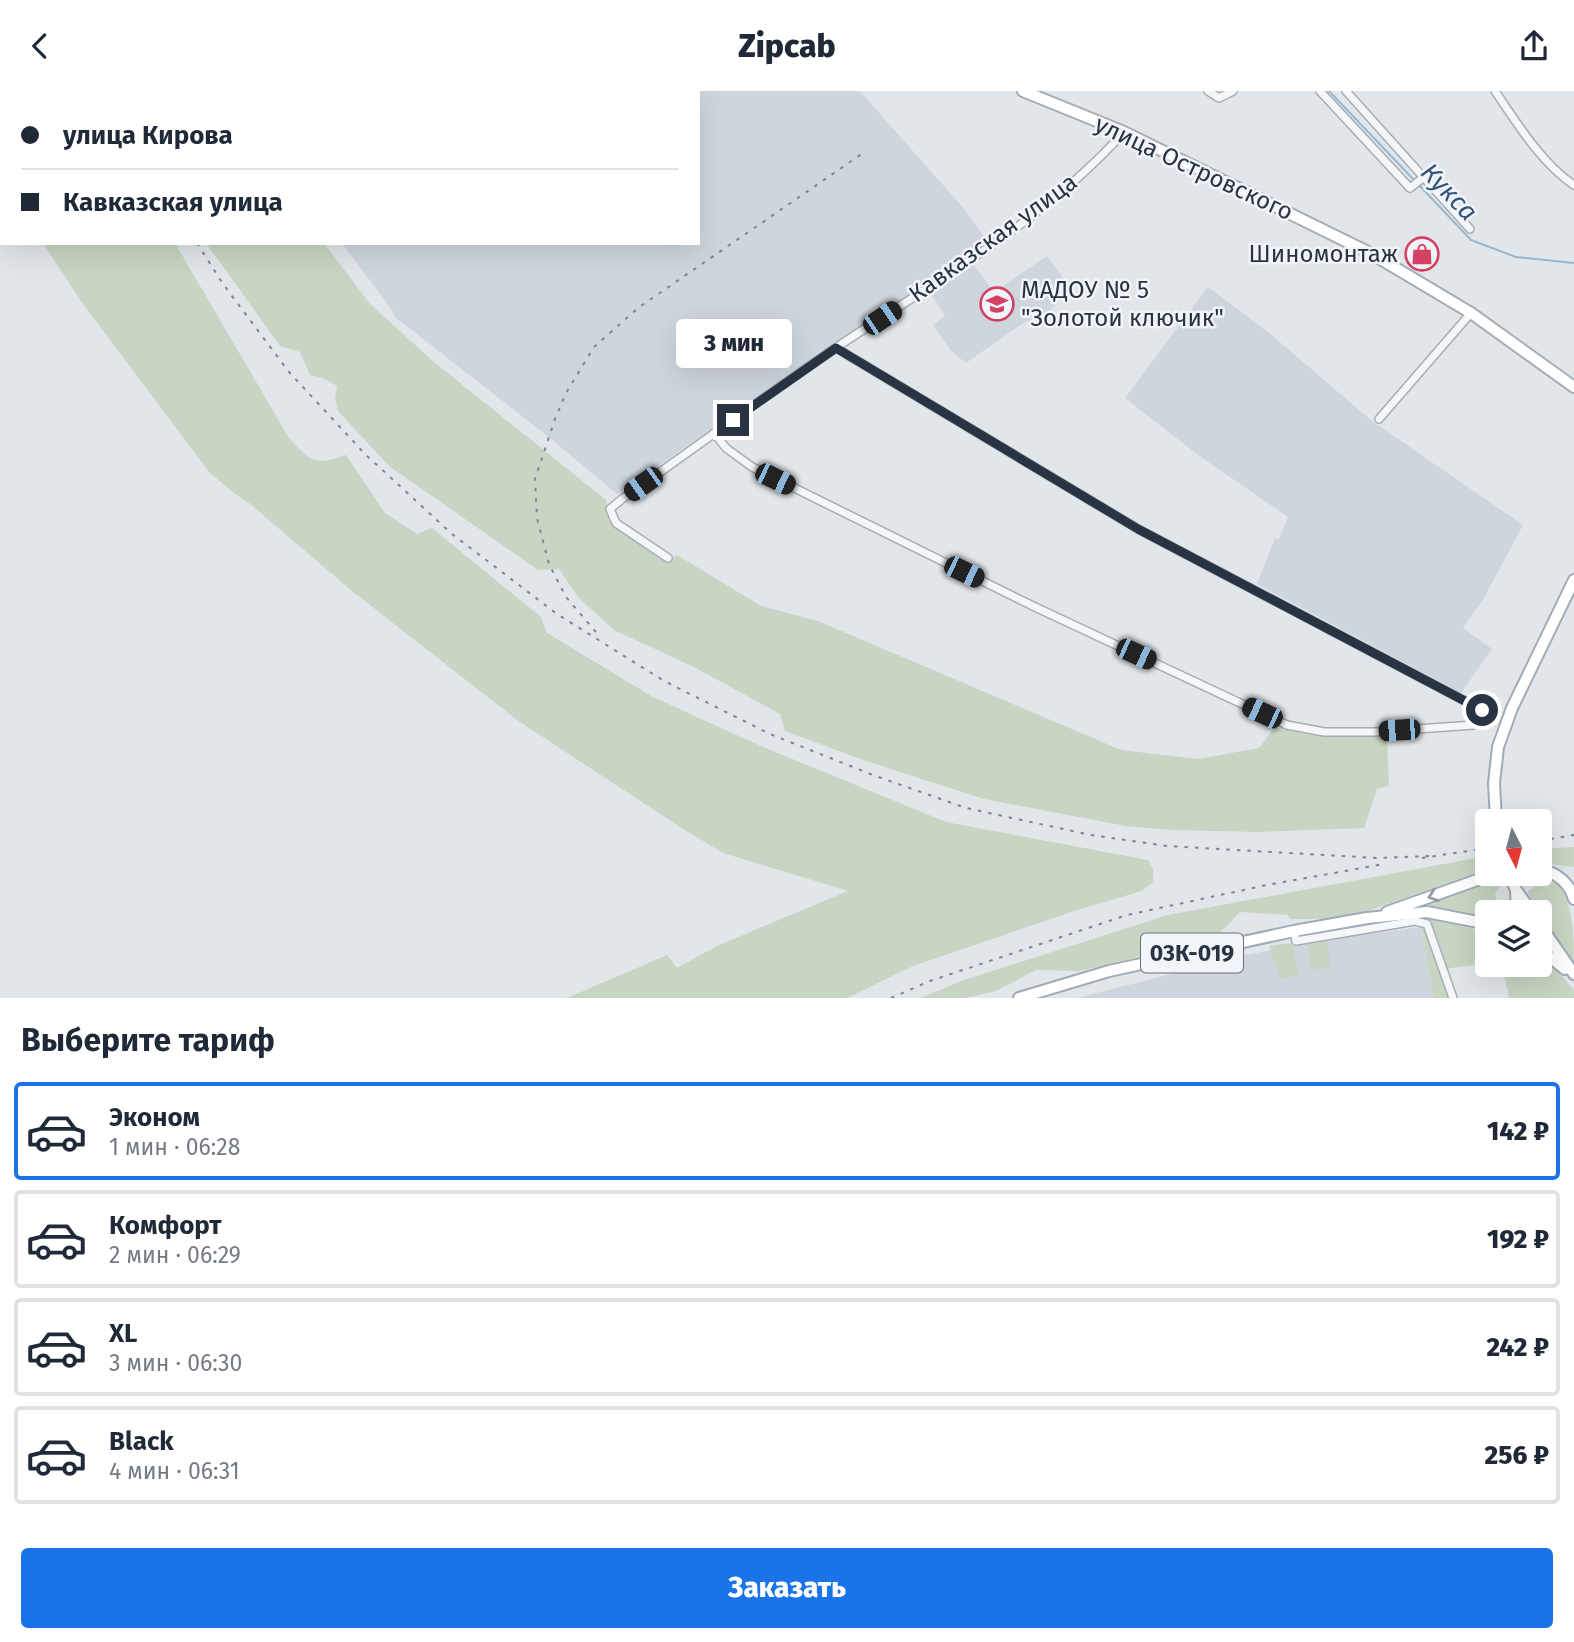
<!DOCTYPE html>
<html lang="ru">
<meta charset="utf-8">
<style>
:root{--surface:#fff;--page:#f2f2f3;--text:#1f2937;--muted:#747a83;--line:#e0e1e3;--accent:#1a73e8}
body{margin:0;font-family:"Fira Sans",sans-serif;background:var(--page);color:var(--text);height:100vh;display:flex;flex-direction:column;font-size:26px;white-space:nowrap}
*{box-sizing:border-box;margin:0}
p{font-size:23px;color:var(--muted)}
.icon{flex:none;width:38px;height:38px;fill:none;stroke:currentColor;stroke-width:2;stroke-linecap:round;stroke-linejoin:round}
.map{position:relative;height:907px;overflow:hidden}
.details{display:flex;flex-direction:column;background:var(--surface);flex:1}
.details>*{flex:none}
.hud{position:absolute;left:0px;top:0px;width:700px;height:154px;box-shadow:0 7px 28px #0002;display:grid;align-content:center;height:154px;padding:0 21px;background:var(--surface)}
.needle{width:46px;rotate:174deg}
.controls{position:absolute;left:1475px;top:718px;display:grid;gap:14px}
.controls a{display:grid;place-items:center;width:77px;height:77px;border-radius:7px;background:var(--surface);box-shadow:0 7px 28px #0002;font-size:35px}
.end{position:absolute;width:32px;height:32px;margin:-16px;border:9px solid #293443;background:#fff;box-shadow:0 0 0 4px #fff}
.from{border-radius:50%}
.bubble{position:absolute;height:49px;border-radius:7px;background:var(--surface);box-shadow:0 7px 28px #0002;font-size:23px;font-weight:800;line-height:49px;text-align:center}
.car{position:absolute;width:21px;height:42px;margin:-21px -10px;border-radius:9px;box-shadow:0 0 5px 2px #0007;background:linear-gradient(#222 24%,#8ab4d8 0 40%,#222 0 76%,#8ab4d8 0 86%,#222 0)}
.hud b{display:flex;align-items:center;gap:24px;height:66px;font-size:26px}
.hud b+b{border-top:2px solid var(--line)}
.hud i{width:18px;height:18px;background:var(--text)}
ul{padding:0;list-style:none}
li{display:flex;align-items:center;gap:21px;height:98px;margin:0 14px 10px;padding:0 7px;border:4px solid var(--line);border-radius:7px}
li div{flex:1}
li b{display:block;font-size:26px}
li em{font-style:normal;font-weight:800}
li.on{border-color:var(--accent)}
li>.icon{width:63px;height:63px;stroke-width:1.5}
h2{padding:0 21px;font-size:32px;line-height:84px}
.cta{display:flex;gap:14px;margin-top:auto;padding:14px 21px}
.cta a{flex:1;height:80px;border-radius:7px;background:var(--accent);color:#fff;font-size:28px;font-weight:800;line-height:80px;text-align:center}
header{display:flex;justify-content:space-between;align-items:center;height:91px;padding:0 21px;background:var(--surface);font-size:32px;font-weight:800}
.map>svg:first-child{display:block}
</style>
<header><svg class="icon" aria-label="back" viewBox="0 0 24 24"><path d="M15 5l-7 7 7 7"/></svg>Zipcab<svg class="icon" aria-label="share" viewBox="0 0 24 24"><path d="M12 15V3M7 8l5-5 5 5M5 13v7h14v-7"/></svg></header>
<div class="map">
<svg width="1574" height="907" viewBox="0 0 1574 907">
<rect width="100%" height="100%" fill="#e1e6ea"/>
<path fill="#cfd5dd" d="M454 0H860L965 119 987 149 909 205 826 259 617 403 550 347 395 226 392 219 342 152H698V2H451Z
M1047 165 1071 198 1044 226 1023 232 966 272 951 260 933 234 945 225 930 201 973 173 994 201Z
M1208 196 1269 242 1372 330 1523 434 1484 507 1463 537 1492 558 1461 602 1257 493 1275 447 1279 448 1288 426 1198 364 1125 307Z
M1421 836 1434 907H1078L1241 865 1329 848Z"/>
<path fill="#c8d5c2" d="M0 0 96 2H2V116Z
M43 152H175L289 347C311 371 314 375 346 364L385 422 417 443 432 437 541 526 547 542 653 606 763 656 946 731 1148 769 1153 778V791L1142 800 1077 819 913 875 847 907H567L667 864 677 877 719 854 848 800 723 762 680 736 517 629 352 500 249 412 234 402 210 382 81 210Z
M206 152H324L370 213 434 271 606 409 610 431 666 471 677 464 761 515 818 530 1121 659 1198 668 1259 657 1275 636 1310 644 1387 645 1389 695 1377 698 1364 737 1258 741 1170 739 1126 735 984 708 866 670 785 640 780 623 694 576 614 539 579 507 559 478 538 479 389 375 338 320 335 307 337 295 325 288 310 284 300 261 280 255Z
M1574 756V776L1540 772V758Z
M1487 765V778L1368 820 1328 828H1290L1288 824 1240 821 1215 847 1189 854 1079 880 1036 879 996 900 966 907H921L964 889 1168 824Z
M1514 782C1523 782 1533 781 1541 782 1574 792 1574 842 1574 872L1540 825 1528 801 1540 790C1527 780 1514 788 1501 793L1495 803 1498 812 1509 811 1508 821H1488L1487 827 1429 815 1428 812 1500 785Z
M1429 828 1460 834 1487 842V872L1444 878 1450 907H1434L1421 836Z
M1327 846 1330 876 1311 879 1307 850Z
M1292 852 1299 884 1280 888 1269 855Z
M1540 864 1547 868 1574 899V907H1509L1502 873H1540Z"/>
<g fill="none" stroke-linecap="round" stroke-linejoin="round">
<path stroke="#9bb6cc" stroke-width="2" d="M1329 0 1415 90
M1419 94 1471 149 1516 166 1574 172"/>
<defs>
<path id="street" d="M1208 0 1219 7 1233 0
M1320 0 1410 97 1424 86
M1346 0 1470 138
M1495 0C1516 31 1542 73 1574 94
M1379 328 1471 222
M714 342 726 357 752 376 1035 516 1287 634 1324 641H1374L1474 634 1482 619 1138 438 836 257
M668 467 616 432 610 418 622 408C695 357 766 304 840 254 938 189 1045 129 1124 41
M1294 840 1296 850 1415 830 1427 833 1453 907"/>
<path id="secondary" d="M1023 0 1124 41 1372 163 1471 222 1574 296"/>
<path id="primary" d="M1496 730 1494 692 1498 656 1512 617 1574 489
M1540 779C1557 781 1569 792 1574 808
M1509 782 1516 799 1517 821
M1516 799 1532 821
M1387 821 1497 782
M1540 834 1574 883
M1540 858 1565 878
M1019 907 1109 880 1294 840 1367 827 1427 821 1488 833"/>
</defs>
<use href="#street" stroke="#a6adb5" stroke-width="10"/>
<use href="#secondary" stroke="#a6adb5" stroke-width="14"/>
<use href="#primary" stroke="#a0abb7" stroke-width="14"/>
<use href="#street" stroke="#f4f6f8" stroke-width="7"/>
<use href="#secondary" stroke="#fff" stroke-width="10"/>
<use href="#primary" stroke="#fff" stroke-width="10"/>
<path stroke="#7a8695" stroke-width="2" stroke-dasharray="3.5 7" stroke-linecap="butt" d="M107 0 108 2
M197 152 223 193 289 281 365 363 452 443 557 523 664 590 770 643 873 684 966 717 1091 744 1167 755 1377 767 1431 765
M596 541 566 506 549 473 537 427 535 388 555 328 566 302 594 256 638 217 866 60
M1540 750 1574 744
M1422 767 1488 757
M891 907 930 890 1127 824 1267 794 1384 773"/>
</g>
<defs><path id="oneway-chevron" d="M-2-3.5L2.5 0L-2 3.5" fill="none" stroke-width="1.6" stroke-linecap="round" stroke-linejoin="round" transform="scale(1.75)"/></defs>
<use stroke="#949aa1" href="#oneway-chevron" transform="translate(1433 805) rotate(160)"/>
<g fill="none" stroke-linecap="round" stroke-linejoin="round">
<path stroke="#293443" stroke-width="9" d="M733 329 836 257 1138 438 1482 619"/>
</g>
<defs>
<symbol id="shop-ring" viewBox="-11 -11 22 22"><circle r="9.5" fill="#f1f4f8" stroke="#d44162" stroke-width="1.5"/><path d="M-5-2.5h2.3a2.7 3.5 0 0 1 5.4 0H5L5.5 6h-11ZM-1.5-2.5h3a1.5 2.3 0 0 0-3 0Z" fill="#d44162"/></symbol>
<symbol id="school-ring" viewBox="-11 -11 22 22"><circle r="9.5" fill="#f1f4f8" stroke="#d44162" stroke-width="1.5"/><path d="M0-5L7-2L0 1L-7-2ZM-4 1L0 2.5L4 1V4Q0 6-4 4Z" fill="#d44162"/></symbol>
</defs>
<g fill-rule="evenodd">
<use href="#shop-ring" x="1403" y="144" width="38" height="38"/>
<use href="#school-ring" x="978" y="194" width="38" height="38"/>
</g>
<g text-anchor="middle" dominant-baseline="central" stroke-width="5" stroke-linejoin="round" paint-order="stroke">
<rect fill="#f1f4f8" stroke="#656e79" stroke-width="2" x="1141" y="842.5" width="102" height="39" rx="5"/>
<g font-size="23" font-weight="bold" fill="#293443">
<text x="1192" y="862">03К-019</text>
</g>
<g font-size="24" fill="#293443" stroke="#f1f4f8">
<text transform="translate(1194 77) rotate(25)">улица Островского</text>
<text transform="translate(993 147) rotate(-36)">Кавказская улица</text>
</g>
<g font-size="24" fill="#293443" stroke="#f1f4f8" text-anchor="end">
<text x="1398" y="163">Шиномонтаж</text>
<text x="1021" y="199" text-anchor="start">МАДОУ № 5<tspan x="1021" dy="28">"Золотой ключик"</tspan></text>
</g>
<g font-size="26" font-style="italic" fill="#315679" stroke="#f1f4f8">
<text transform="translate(1449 101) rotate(46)">Кукса</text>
</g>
</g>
</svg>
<div class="controls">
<a><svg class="needle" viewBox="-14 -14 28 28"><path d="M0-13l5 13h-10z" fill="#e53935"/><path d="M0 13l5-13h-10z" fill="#747a83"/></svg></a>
<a><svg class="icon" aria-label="layers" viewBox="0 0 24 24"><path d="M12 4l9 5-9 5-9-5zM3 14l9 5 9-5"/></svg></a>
</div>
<i class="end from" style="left:1482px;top:619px"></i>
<i class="end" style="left:733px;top:329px"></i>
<div class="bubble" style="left:676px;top:228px;width:116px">3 мин</div>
<i class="car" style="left:882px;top:227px;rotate:56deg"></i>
<i class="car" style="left:775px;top:388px;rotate:116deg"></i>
<i class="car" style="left:643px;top:393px;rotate:235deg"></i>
<i class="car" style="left:964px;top:481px;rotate:116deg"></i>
<i class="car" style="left:1136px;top:563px;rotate:115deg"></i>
<i class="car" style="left:1262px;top:622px;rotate:295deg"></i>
<i class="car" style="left:1399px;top:639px;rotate:266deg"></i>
<div class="hud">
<b><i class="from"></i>улица Кирова</b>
<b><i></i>Кавказская улица</b>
</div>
</div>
<section class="details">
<h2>Выберите тариф</h2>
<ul>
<li class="on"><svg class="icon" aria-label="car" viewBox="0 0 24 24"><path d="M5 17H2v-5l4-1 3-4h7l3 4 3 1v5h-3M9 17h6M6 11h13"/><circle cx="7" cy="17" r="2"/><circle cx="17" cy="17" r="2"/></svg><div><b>Эконом</b><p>1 мин · 06:28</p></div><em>142 ₽</em></li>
<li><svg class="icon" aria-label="car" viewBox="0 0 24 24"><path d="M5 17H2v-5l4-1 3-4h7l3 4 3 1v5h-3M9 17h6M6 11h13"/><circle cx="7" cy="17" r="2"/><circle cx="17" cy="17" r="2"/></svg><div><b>Комфорт</b><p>2 мин · 06:29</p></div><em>192 ₽</em></li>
<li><svg class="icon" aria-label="car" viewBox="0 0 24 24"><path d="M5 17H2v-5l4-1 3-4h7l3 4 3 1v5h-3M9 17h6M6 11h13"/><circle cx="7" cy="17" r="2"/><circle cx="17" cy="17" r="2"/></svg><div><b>XL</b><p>3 мин · 06:30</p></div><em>242 ₽</em></li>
<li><svg class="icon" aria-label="car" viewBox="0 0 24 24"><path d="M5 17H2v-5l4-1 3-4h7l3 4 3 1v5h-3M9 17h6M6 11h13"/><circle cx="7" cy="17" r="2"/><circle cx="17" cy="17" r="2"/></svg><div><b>Black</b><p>4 мин · 06:31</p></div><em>256 ₽</em></li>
</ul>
<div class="cta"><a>Заказать</a></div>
</section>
